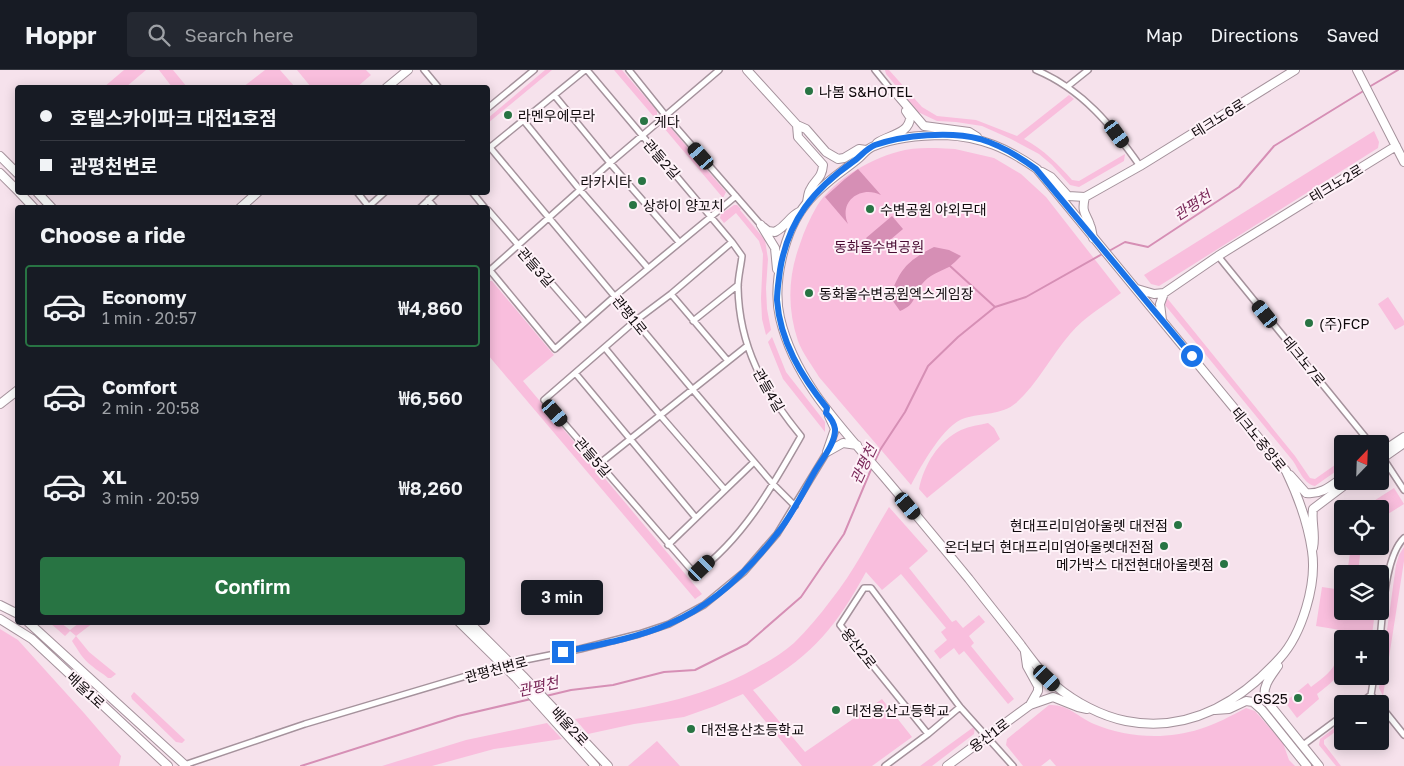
<!DOCTYPE html>
<meta charset="utf-8">
<style>
:root{--surface:#171b24;--page:#242831;--text:#f1f3f6;--muted:#9ea1a6;--line:#363941;--accent:#287443}
body{margin:0;font-family:"Golos Text","Noto Sans KR",sans-serif;background:var(--page);color:var(--text);height:100vh;display:flex;flex-direction:column;font-size:19px;white-space:nowrap}
*{box-sizing:border-box;margin:0}
p{font-size:16px;color:var(--muted)}
.icon{flex:none;width:28px;height:28px;fill:none;stroke:currentColor;stroke-width:2;stroke-linecap:round;stroke-linejoin:round}
.map{position:relative;flex:1;overflow:hidden}
.panel{position:absolute;left:15px;top:135px;width:475px;height:420px;display:flex;flex-direction:column;background:var(--surface);border-radius:5px;box-shadow:0 2px 12px #0003}
.panel>*{flex:none}
.top-card{position:absolute;left:15px;top:15px;width:475px;height:110px;border-radius:5px;box-shadow:0 2px 12px #0003;display:grid;align-content:center;height:110px;padding:0 25px;background:var(--surface)}
.needle{width:32px;rotate:23deg}
.buttons{position:absolute;left:1334px;top:365px;display:grid;gap:10px}
.buttons a{display:grid;place-items:center;width:55px;height:55px;border-radius:5px;background:var(--surface);box-shadow:0 2px 12px #0003;font-size:25px}
.end{position:absolute;width:22px;height:22px;margin:-11px;border:6px solid #1a73e8;background:#fff;box-shadow:0 0 0 2px #fff}
.from{border-radius:50%}
.bubble{position:absolute;height:35px;border-radius:5px;background:var(--surface);box-shadow:0 2px 12px #0003;font-size:16px;font-weight:600;line-height:35px;text-align:center}
.car{position:absolute;width:15px;height:30px;margin:-15px -8px;border-radius:6px;box-shadow:0 0 4px 1px #0007;background:linear-gradient(#222 24%,#8ab4d8 0 40%,#222 0 76%,#8ab4d8 0 86%,#222 0)}
.top-card b{display:flex;align-items:center;gap:18px;height:48px;font-size:19px}
.top-card b+b{border-top:1px solid var(--line)}
.top-card i{width:12px;height:12px;background:var(--text)}
ul{padding:0;list-style:none}
li{display:flex;align-items:center;gap:15px;height:82px;margin:0 10px 8px;padding:0 15px;border:2px solid transparent;border-radius:5px}
li div{flex:1}
li b{display:block;font-size:19px}
li em{font-style:normal;font-weight:600}
li.active{border-color:var(--accent)}
li>.icon{width:45px;height:45px;stroke-width:1.5}
h2{padding:0 25px;font-size:22px;line-height:60px}
.action{display:flex;gap:10px;margin-top:auto;padding:10px 25px}
.action a{flex:1;height:58px;border-radius:5px;background:var(--accent);color:#fff;font-size:20px;font-weight:600;line-height:58px;text-align:center}
header{display:flex;align-items:center;gap:30px;box-sizing:border-box;height:70px;padding:0 25px;background:var(--surface);border-bottom:1px solid var(--line)}
header strong{font-size:24px}
nav{display:flex;gap:28px;margin-inline-start:auto;font-size:18px}
.search{width:350px;height:45px;background:var(--page);display:flex;align-items:center;gap:12px;box-sizing:border-box;padding:0 18px;border-radius:5px;color:var(--muted);font-size:19px}
.map>svg:first-child{display:block}
</style>
<header>
<strong>Hoppr</strong>
<div class="search"><svg class="icon" aria-label="search" viewBox="0 0 24 24"><circle cx="10" cy="10" r="6"/><path d="M15 15l6 6"/></svg>Search here</div>
<nav><a>Map</a><a>Directions</a><a>Saved</a></nav>
</header>
<div class="map">
<svg width="1404" height="696" viewBox="0 0 1404 696">
<rect width="100%" height="100%" fill="#f6e2ec"/>
<path fill="#f9bedd" d="M124 0H146L126 17H104Z
M159 0H173L187 17H172Z
M265 0H280L295 17H243Z
M297 0H366L371 5 357 17H311Z
M545 0H552L488 53V48Z
M614 0H622L657 41V45L654 47Z
M885 0H889L922 37 937 46 976 50 1017 66 1069 25 1074 29 1024 69C1044 80 1058 94 1072 110L1079 111 1125 84 1124 91 1079 117 1070 115 1052 95 1039 84 1011 69 982 56 956 52 937 51 918 42 886 4Z
M666 55 669 56 726 122 723 128 664 58Z
M1374 61 1379 72 1378 78 1159 216 1151 214 1144 205Z
M936 78 955 79 994 88 1021 104 1046 127 1121 223C1104 236 1084 247 1070 264 1051 286 1038 313 1016 333 1002 345 981 343 965 348 944 354 921 396 911 415L819 307C812 295 803 284 798 271 787 238 788 206 800 174 804 161 810 148 817 136 835 108 873 87 905 80 915 78 926 78 936 78Z
M734 135H737L741 139 740 140 765 170 768 189 766 218 767 239 771 260 766 265 762 249 761 228 763 184 759 171 736 143 724 153 720 148 721 144Z
M488 211H492L554 285 523 311 702 524 695 529 488 285Z
M1388 227 1404 251V255L1395 260 1378 234Z
M1167 228 1295 386 1310 408 1315 409 1342 390V397L1315 416C1304 414 1299 400 1293 391L1165 235Z
M772 267 786 302 825 352V362L783 309 768 272Z
M988 353 994 358 1000 369 927 428 919 419C924 395 938 371 961 360 970 356 979 355 988 353Z
M1394 418 1404 434 1380 449V439H1369L1371 437 1369 434Z
M889 437 928 481 909 498 952 552 956 550 963 558 979 545 985 552 969 566 974 573 971 576 1014 629 1008 634 964 581 959 585 954 578 940 589 934 581 947 570 941 562 946 558 901 504 882 520 866 502C835 559 811 587 753 620L805 682 882 629 912 667 872 696H802L743 624 715 636 684 647 634 654 588 664 575 649C640 638 697 631 756 598 769 591 783 583 794 573 807 560 820 545 831 530 854 502 870 468 889 437Z
M1351 476H1361L1358 504H1347Z
M1404 477V491L1383 626 1379 618 1396 495 1399 485Z
M1322 517 1342 520V541H1375L1372 565 1349 562 1348 569H1342C1342 604 1345 602 1317 624L1319 629 1297 648 1285 632 1308 613 1311 617C1339 596 1337 595 1340 560L1316 556Z
M50 553H61L70 560 79 553H93L76 566 89 582 116 604 111 608H108C103 603 97 601 92 596 83 590 78 580 72 571L76 566 70 561 65 566Z
M0 559 18 570 84 643 121 686 119 696H0Z
M134 622 185 670 182 673 176 672 132 629 131 626Z
M1049 635C1068 634 1078 647 1094 654 1127 668 1166 670 1200 659 1216 654 1231 646 1246 638L1255 641 1283 673 1289 690 1295 696H1056L1050 689 1041 696H1023L1006 675 1007 669Z
M1342 652V657L1324 670V674L1341 696H1336L1319 675 1320 669Z
M547 653 562 669 494 679 432 696H382L466 670Z
M975 656 974 664 932 696H920Z
M657 671 680 696H628Z"/>
<path fill="#d68fb5" d="M858 99 881 125C861 115 838 131 848 154L825 127 845 109Z
M892 146 903 159 877 181 866 168Z
M934 177 949 180 961 186C957 190 953 194 949 197 939 202 929 205 922 214 912 227 917 234 900 241L890 227C900 199 907 191 934 177Z"/>
<g fill="none" stroke-linecap="round" stroke-linejoin="round">
<path stroke="#d68fb5" stroke-width="2" d="M1369 17 1398 0
M1109 181 1125 172 1148 177 1239 117 1274 76 1365 20
M950 196 995 237
M874 393 880 380 905 342 928 296 958 267 995 237 1026 227 1104 183
M546 626 571 620 613 615 664 602 695 600 747 574 801 527 844 464 872 397
M301 696 458 646 531 629"/>
<defs>
<path id="street" d="M424 0 439 18
M587 0 732 172 742 186C741 196 738 207 738 217 739 277 764 321 801 366 772 417 743 469 695 504L544 330 635 251 671 224 732 172
M629 0 666 46 761 155
M875 0 892 21
M1036 0C1082 19 1112 56 1140 96
M1068 16 1088 0
M555 26 610 93 679 172
M488 38 534 0
M524 51 580 120 648 198
M488 75 693 320 773 414 795 436
M488 79 585 0
M357 122 369 137
M472 122 485 138
M428 130 435 138
M367 138 385 122
M420 138 437 122
M488 140 585 252
M1218 186 1371 374
M488 198 555 279 615 226 736 126
M488 202 610 93 719 0
M671 224 728 291
M693 251 738 215
M605 278 660 345 725 420
M576 304 696 448
M1383 388 1404 420
M599 394 747 276
M668 475 754 392
M1380 569C1383 542 1385 486 1404 468
M1374 606 1371 625 1379 634
M1359 634 1371 625
M1380 635 1404 665
M928 664 840 555 864 518H871L960 637 1013 696
M1303 675 1342 646
M184 695 305 654 510 593 580 579 639 564 669 554 704 535 744 502 777 464 827 382
M885 696 928 664 960 637"/>
<path id="secondary" d="M747 0 797 55 806 59 826 82 838 89 844 88 859 79 866 80
M1357 0 1404 92
M386 18 408 0
M892 21 895 22 924 56 969 62 977 67
M797 55 798 67 823 95C822 109 815 109 810 120 808 123 808 128 807 132
M945 65C982 67 1007 78 1037 99L1286 401C1298 426 1308 453 1312 481 1317 514 1302 564 1280 588 1239 633 1188 663 1126 651 1101 646 1075 632 1056 616 1042 604 1032 590 1021 575 1004 553 986 531 969 509 941 475 913 441 884 407 843 359 795 312 780 248 772 214 784 161 806 134 812 126 820 119 827 113 838 103 850 96 860 87 865 82 868 78 874 76 896 67 922 65 945 65Z
M877 73C888 65 910 64 910 47L906 41
M0 86 18 104
M1042 102 1051 107 1068 126 1085 127
M0 103 18 121
M19 122 34 138
M37 122 52 138
M1085 127 1140 96 1295 0
M1085 127C1081 143 1086 143 1090 155 1092 159 1092 164 1093 168
M240 138 258 122
M761 155 775 178 777 199
M763 157 768 161 775 162C788 155 788 147 801 141
M1137 219 1154 224 1164 223 1218 186 1396 76
M1162 250 1160 234 1164 223
M0 334 18 320
M827 382 835 359 829 346
M827 382 843 373 857 375
M1380 383 1404 367
M1380 390 1404 373
M1290 405 1306 423C1321 425 1331 416 1342 408
M1313 478C1316 464 1311 452 1313 439L1350 411
M0 535 18 544
M0 549 32 569 168 696
M28 552 186 696
M459 552 516 608 595 696
M469 552 523 606 608 696
M1025 582 1027 596 1038 616V621L1030 635
M1278 596C1271 606 1262 616 1265 629L1319 696
M1215 640 1229 639 1246 631 1253 632 1262 640 1307 696
M947 696 1030 635 1053 627 1078 637 1087 639"/>
</defs>
<use href="#street" stroke="#a5929c" stroke-width="8"/>
<use href="#secondary" stroke="#a5929c" stroke-width="10"/>
<use href="#street" stroke="#fff" stroke-width="5"/>
<use href="#secondary" stroke="#fff" stroke-width="8"/>
</g>
<g fill="none" stroke-linecap="round" stroke-linejoin="round">
<path stroke="#1a73e8" stroke-width="6" d="M563 582C597 575 637 568 669 554 712 536 748 501 776 465 791 447 802 424 814 403 820 392 836 373 835 359 834 353 830 347 826 343L827 338C801 306 780 271 777 230 777 220 779 209 780 200 788 150 814 119 854 91 861 86 867 78 875 75 904 65 950 61 980 69 1000 75 1020 87 1036 99L1192 286"/>
</g>
<g fill="#287443" stroke="#fef2f8" stroke-width="2">
<circle cx="809" cy="21" r="5"/>
<circle cx="508" cy="45" r="5"/>
<circle cx="644" cy="51" r="5"/>
<circle cx="642" cy="111" r="5"/>
<circle cx="633" cy="135" r="5"/>
<circle cx="870" cy="139" r="5"/>
<circle cx="809" cy="223" r="5"/>
<circle cx="1309" cy="253" r="5"/>
<circle cx="1178" cy="455" r="5"/>
<circle cx="1164" cy="476" r="5"/>
<circle cx="1224" cy="494" r="5"/>
<circle cx="1298" cy="628" r="5"/>
<circle cx="836" cy="640" r="5"/>
<circle cx="691" cy="659" r="5"/>
</g>
<g text-anchor="middle" dominant-baseline="central" stroke-width="4" stroke-linejoin="round" paint-order="stroke">
<g font-size="14" fill="#100a0d" stroke="#fef2f8" text-anchor="start">
<text x="819" y="21">나봄 S&amp;HOTEL</text>
<text x="518" y="45">라멘우에무라</text>
<text x="654" y="51">게다</text>
<text x="632" y="111" text-anchor="end">라카시타</text>
<text x="643" y="135">상하이 양꼬치</text>
<text x="880" y="139">수변공원 야외무대</text>
<text x="819" y="223">동화울수변공원엑스게임장</text>
<text x="1319" y="253">(주)FCP</text>
<text x="1168" y="455" text-anchor="end">현대프리미엄아울렛 대전점</text>
<text x="1154" y="476" text-anchor="end">온더보더 현대프리미엄아울렛대전점</text>
<text x="1214" y="494" text-anchor="end">메가박스 대전현대아울렛점</text>
<text x="1288" y="628" text-anchor="end">GS25</text>
<text x="846" y="640">대전용산고등학교</text>
<text x="701" y="659">대전용산초등학교</text>
</g>
<g font-size="14" fill="#100a0d" stroke="#fef2f8">
<text transform="translate(1218 48) rotate(-32)">테크노6로</text>
<text transform="translate(662 89) rotate(49)">관들2길</text>
<text transform="translate(1336 113) rotate(-31)">테크노2로</text>
<text transform="translate(536 197) rotate(49)">관들3길</text>
<text transform="translate(630 245) rotate(51)">관평1로</text>
<text transform="translate(1304 291) rotate(51)">테크노7로</text>
<text transform="translate(769 320) rotate(60)">관들4길</text>
<text transform="translate(1259 369) rotate(51)">테크노중앙로</text>
<text transform="translate(593 387) rotate(49)">관들5길</text>
<text transform="translate(859 578) rotate(52)">용산2로</text>
<text transform="translate(496 599) rotate(-15)">관평천변로</text>
<text transform="translate(86 620) rotate(43)">배울1로</text>
<text transform="translate(570 656) rotate(47)">배울2로</text>
<text transform="translate(989 665) rotate(-37)">용산1로</text>
</g>
<g font-size="14" fill="#4a0c33" stroke="#fef2f8">
<text x="879" y="176">동화울수변공원</text>
</g>
<g font-size="15" font-style="italic" fill="#7a2859" stroke="#fef2f8">
<text transform="translate(1192 135) rotate(-33)">관평천</text>
<text transform="translate(863 394) rotate(-65)">관평천</text>
<text transform="translate(538 616) rotate(-13)">관평천</text>
</g>
</g>
</svg>
<div class="buttons">
<a><svg class="needle" viewBox="-14 -14 28 28"><path d="M0-13l5 13h-10z" fill="#e53935"/><path d="M0 13l5-13h-10z" fill="#9ea1a6"/></svg></a>
<a><svg class="icon" aria-label="locate" viewBox="0 0 24 24"><circle cx="12" cy="12" r="6"/><path d="M12 2v4M12 18v4M2 12h4M18 12h4"/></svg></a>
<a><svg class="icon" aria-label="layers" viewBox="0 0 24 24"><path d="M12 4l9 5-9 5-9-5zM3 14l9 5 9-5"/></svg></a>
<a>+</a>
<a>−</a>
</div>
<i class="end from" style="left:1192px;top:286px"></i>
<i class="end" style="left:563px;top:582px"></i>
<div class="bubble" style="left:521px;top:510px;width:82px">3 min</div>
<i class="car" style="left:1117px;top:64px;rotate:144deg"></i>
<i class="car" style="left:701px;top:86px;rotate:319deg"></i>
<i class="car" style="left:1265px;top:244px;rotate:321deg"></i>
<i class="car" style="left:555px;top:343px;rotate:139deg"></i>
<i class="car" style="left:908px;top:436px;rotate:140deg"></i>
<i class="car" style="left:702px;top:498px;rotate:46deg"></i>
<i class="car" style="left:1047px;top:608px;rotate:134deg"></i>
<div class="top-card">
<b><i class="from"></i>호텔스카이파크 대전1호점</b>
<b><i></i>관평천변로</b>
</div>
<section class="panel">
<h2>Choose a ride</h2>
<ul>
<li class="active"><svg class="icon" aria-label="car" viewBox="0 0 24 24"><path d="M5 17H2v-5l4-1 3-4h7l3 4 3 1v5h-3M9 17h6M6 11h13"/><circle cx="7" cy="17" r="2"/><circle cx="17" cy="17" r="2"/></svg><div><b>Economy</b><p>1 min · 20:57</p></div><em>₩4,860</em></li>
<li><svg class="icon" aria-label="car" viewBox="0 0 24 24"><path d="M5 17H2v-5l4-1 3-4h7l3 4 3 1v5h-3M9 17h6M6 11h13"/><circle cx="7" cy="17" r="2"/><circle cx="17" cy="17" r="2"/></svg><div><b>Comfort</b><p>2 min · 20:58</p></div><em>₩6,560</em></li>
<li><svg class="icon" aria-label="car" viewBox="0 0 24 24"><path d="M5 17H2v-5l4-1 3-4h7l3 4 3 1v5h-3M9 17h6M6 11h13"/><circle cx="7" cy="17" r="2"/><circle cx="17" cy="17" r="2"/></svg><div><b>XL</b><p>3 min · 20:59</p></div><em>₩8,260</em></li>
</ul>
<div class="action"><a>Confirm</a></div>
</section>
</div>
